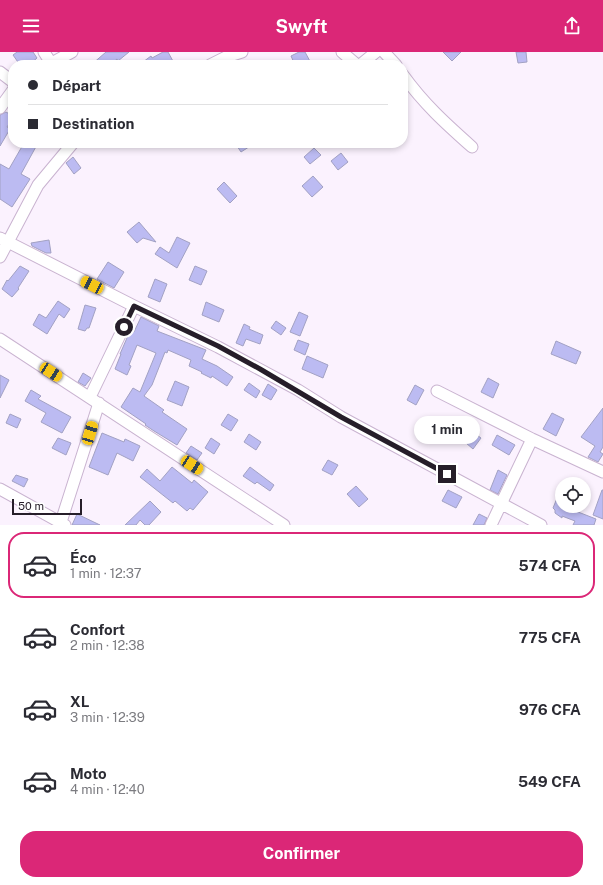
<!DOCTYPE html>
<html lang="fr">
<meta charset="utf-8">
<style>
:root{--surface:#fff;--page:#f2f2f3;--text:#2b2b33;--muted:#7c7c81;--line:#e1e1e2;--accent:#db2777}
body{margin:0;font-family:"Public Sans",sans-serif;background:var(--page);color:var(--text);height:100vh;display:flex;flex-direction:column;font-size:15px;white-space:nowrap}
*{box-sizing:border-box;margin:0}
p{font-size:13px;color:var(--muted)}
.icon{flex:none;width:22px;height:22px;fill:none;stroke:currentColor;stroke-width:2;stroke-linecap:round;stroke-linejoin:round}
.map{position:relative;height:473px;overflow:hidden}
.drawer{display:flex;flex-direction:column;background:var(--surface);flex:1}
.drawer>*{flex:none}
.banner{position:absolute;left:8px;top:8px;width:400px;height:88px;border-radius:16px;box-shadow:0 2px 6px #0003;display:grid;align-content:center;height:88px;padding:0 20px;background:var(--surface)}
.tools{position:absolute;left:555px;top:425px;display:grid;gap:8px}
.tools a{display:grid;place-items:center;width:36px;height:36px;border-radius:50%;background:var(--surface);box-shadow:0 2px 6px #0003;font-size:20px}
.scale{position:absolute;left:12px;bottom:10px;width:70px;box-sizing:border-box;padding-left:4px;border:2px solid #261e29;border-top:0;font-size:11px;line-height:14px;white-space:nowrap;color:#261e29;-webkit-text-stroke:3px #fff;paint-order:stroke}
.end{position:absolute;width:18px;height:18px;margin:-9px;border:5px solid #261e29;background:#fff;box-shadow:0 0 0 2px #fff}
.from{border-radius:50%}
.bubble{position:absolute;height:28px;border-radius:14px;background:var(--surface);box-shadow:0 2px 6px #0003;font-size:13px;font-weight:700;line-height:28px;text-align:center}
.car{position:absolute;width:12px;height:24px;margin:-12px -6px;border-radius:5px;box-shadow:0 0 3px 1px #0007;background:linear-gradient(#f5c518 24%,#345 0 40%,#f5c518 0 76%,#345 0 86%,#f5c518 0)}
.banner b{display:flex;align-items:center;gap:14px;height:38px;font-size:15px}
.banner b+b{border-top:1px solid var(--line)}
.banner i{width:10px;height:10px;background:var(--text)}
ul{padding:7px 0 0;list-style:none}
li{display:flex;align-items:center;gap:12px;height:66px;margin:0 8px 6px;padding:0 12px;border:2px solid transparent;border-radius:16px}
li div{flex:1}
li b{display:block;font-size:15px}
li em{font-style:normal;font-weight:700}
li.active{border-color:var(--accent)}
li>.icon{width:36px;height:36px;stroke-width:1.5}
.cta{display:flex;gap:8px;margin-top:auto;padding:8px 20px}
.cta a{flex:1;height:46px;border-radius:16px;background:var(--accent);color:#fff;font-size:16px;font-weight:700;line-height:46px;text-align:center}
header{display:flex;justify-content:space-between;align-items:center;height:52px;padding:0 20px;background:var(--accent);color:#fff;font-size:18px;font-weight:700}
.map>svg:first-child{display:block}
</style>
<header><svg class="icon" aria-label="menu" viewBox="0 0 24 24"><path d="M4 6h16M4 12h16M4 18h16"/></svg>Swyft<svg class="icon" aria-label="share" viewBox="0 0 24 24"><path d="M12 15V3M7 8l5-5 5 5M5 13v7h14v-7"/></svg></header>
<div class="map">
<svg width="603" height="473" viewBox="0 0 603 473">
<rect width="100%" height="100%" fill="#fbf2fe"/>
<path fill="#bcbbf2" stroke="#a2a1c3" d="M17 0H33L37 6 29 13H20L13 3Z
M106 0H129L118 9 117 7 110 13H91Z
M163 0H168L174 11 170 13H139L151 4 152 6Z
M299 0H305L312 13H295L291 4Z
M443 0H461L452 9Z
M516 0H526L527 10 518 11Z
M6 60 13 64V66L7 75 10 77 0 94V63Z
M24 91H38L21 122 30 127 12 155 0 147V112L9 117Z
M235 91H255L241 100Z
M314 96 321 103 310 112 304 105Z
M341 101 348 110 338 118 331 109Z
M73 105 81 116 74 122 66 111Z
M313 124 323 135 312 145 302 134Z
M224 130 237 144 230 151 217 137Z
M139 170 156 190 143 186 137 191 127 180Z
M177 185 190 191 177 216 155 202 160 195 169 201Z
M49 188 51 201H46L32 194 31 191Z
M108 210 124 220 114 236 97 227Z
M20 214 29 219 18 236 19 237 12 245 2 237 7 228 8 229Z
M195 214 207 219 201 233 189 228Z
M155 227 167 232 160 250 148 245Z
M58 249 70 257 64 266 59 262 47 282 33 273 39 262 46 266Z
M206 250 224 258 219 270 202 263Z
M85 253 96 256 89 276H87L85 279 78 277Z
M299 260 308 264 300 284 290 280Z
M141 265 159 274 157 279 206 298 202 307 217 314 233 325 227 334 212 324 211 326 201 321 202 320 189 314 191 308 168 298 167 301 165 300 152 333 144 344 164 358 162 360 187 377 177 393 154 379 145 373 146 372 121 355 133 336 140 340 156 301 137 293 129 313 131 314 127 323 115 317 121 302H120L130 279 134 280Z
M276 269 286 276 281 283 271 276Z
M244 272 250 275 249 277 263 283 260 292 246 287 243 294 236 291Z
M298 288 309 292 305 303 294 298Z
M556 289 581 300 576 312 551 302Z
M307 304 328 313 323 326 302 317Z
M83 321 91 326 85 334 78 330Z
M0 323 9 328 0 346Z
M488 326 499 332 493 346 481 340Z
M175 329 189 335 182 354 167 348Z
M249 331 260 339 256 346 244 338Z
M268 332 277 338 271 348 262 343Z
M415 333 424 338 416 353 407 348Z
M31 338 41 344 38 347 71 365 62 381 41 370 46 361 25 349Z
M603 356V395L600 400 603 402 598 410 588 405 595 394 581 385Z
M552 361 564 367 556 384 543 377Z
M10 362 21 367 17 376 6 371Z
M228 362 238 368 231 379 221 373Z
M470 378 481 386 473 397 466 391 468 388 464 385Z
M102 381 124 390 125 387 140 394 133 409 117 401 108 423 89 415Z
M249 382 261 390 256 398 244 390Z
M497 383 515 393 509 403 492 393Z
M58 386 71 391 66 403 52 396Z
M211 386 220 392 214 402 205 396Z
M191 394 202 401 197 408 186 401Z
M328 408 338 413 332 423 322 418Z
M172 415 192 431 194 428 208 440 193 458 190 456 187 459 175 449 173 451 140 425 147 417 160 429Z
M250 415 274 433 270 439 257 430 255 432 243 424Z
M498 418 507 423 498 442 490 438Z
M16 423 28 427 24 435 12 429Z
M356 434 368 447 359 455 347 442Z
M562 434V454H575L573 458 596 467 594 473H573L575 469 562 464V466L555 461V458L553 456Z
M448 438 462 445 456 456 442 449Z
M602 438H603V467L593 463Z
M150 449 161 460 149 473H145L140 468 136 473H125Z
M77 462 100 473H72Z
M479 462 487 466 484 473H473Z"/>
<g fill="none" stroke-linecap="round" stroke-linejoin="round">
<defs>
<path id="minor" d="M44 0 51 11
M342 0 357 13
M384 0 396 13
M48 13 72 0
M210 13 226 5 242 0
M360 13 376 0
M0 20 13 30
M403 23C424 52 445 71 472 95
M0 56 13 38
M0 186 134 254 218 295 298 338 341 365 541 473
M0 205 38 133 73 91
M0 287 284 473
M437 339 532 387 603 420
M90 345 134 254
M0 437 65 473
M60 473 99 351
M491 473 532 387"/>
</defs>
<use href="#minor" stroke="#c9b3d0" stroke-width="13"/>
<use href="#minor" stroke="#fff" stroke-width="11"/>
</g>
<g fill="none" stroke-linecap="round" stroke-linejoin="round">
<path stroke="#261e29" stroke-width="5" d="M124 275 134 254 218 294 260 317 341 365 447 422"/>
</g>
</svg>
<div class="tools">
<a><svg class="icon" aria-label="locate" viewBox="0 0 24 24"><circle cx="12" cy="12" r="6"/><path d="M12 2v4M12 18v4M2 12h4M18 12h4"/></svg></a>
</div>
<div class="scale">50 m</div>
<i class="end from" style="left:124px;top:275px"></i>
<i class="end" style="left:447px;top:422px"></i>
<div class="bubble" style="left:414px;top:364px;width:66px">1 min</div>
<i class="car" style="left:92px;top:233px;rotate:296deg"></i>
<i class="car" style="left:51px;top:320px;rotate:123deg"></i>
<i class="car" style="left:90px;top:381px;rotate:17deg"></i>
<i class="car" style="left:192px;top:413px;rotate:123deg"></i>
<div class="banner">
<b><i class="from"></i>Départ</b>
<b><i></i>Destination</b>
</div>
</div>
<section class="drawer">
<ul>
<li class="active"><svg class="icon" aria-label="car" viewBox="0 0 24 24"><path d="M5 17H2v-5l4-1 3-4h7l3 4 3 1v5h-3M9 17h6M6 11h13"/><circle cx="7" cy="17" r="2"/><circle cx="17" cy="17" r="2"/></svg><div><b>Éco</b><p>1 min · 12:37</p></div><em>574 CFA</em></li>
<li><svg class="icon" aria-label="car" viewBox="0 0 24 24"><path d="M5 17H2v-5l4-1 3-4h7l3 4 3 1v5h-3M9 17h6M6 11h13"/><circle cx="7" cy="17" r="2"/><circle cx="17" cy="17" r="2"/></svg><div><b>Confort</b><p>2 min · 12:38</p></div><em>775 CFA</em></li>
<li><svg class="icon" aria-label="car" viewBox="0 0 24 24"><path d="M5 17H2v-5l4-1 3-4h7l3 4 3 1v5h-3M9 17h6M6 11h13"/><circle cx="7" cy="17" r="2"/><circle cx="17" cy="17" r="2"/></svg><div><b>XL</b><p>3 min · 12:39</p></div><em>976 CFA</em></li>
<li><svg class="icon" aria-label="car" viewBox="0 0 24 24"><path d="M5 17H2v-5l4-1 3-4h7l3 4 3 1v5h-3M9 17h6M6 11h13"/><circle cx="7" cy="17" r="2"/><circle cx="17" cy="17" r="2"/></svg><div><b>Moto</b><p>4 min · 12:40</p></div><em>549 CFA</em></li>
</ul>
<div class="cta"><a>Confirmer</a></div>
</section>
